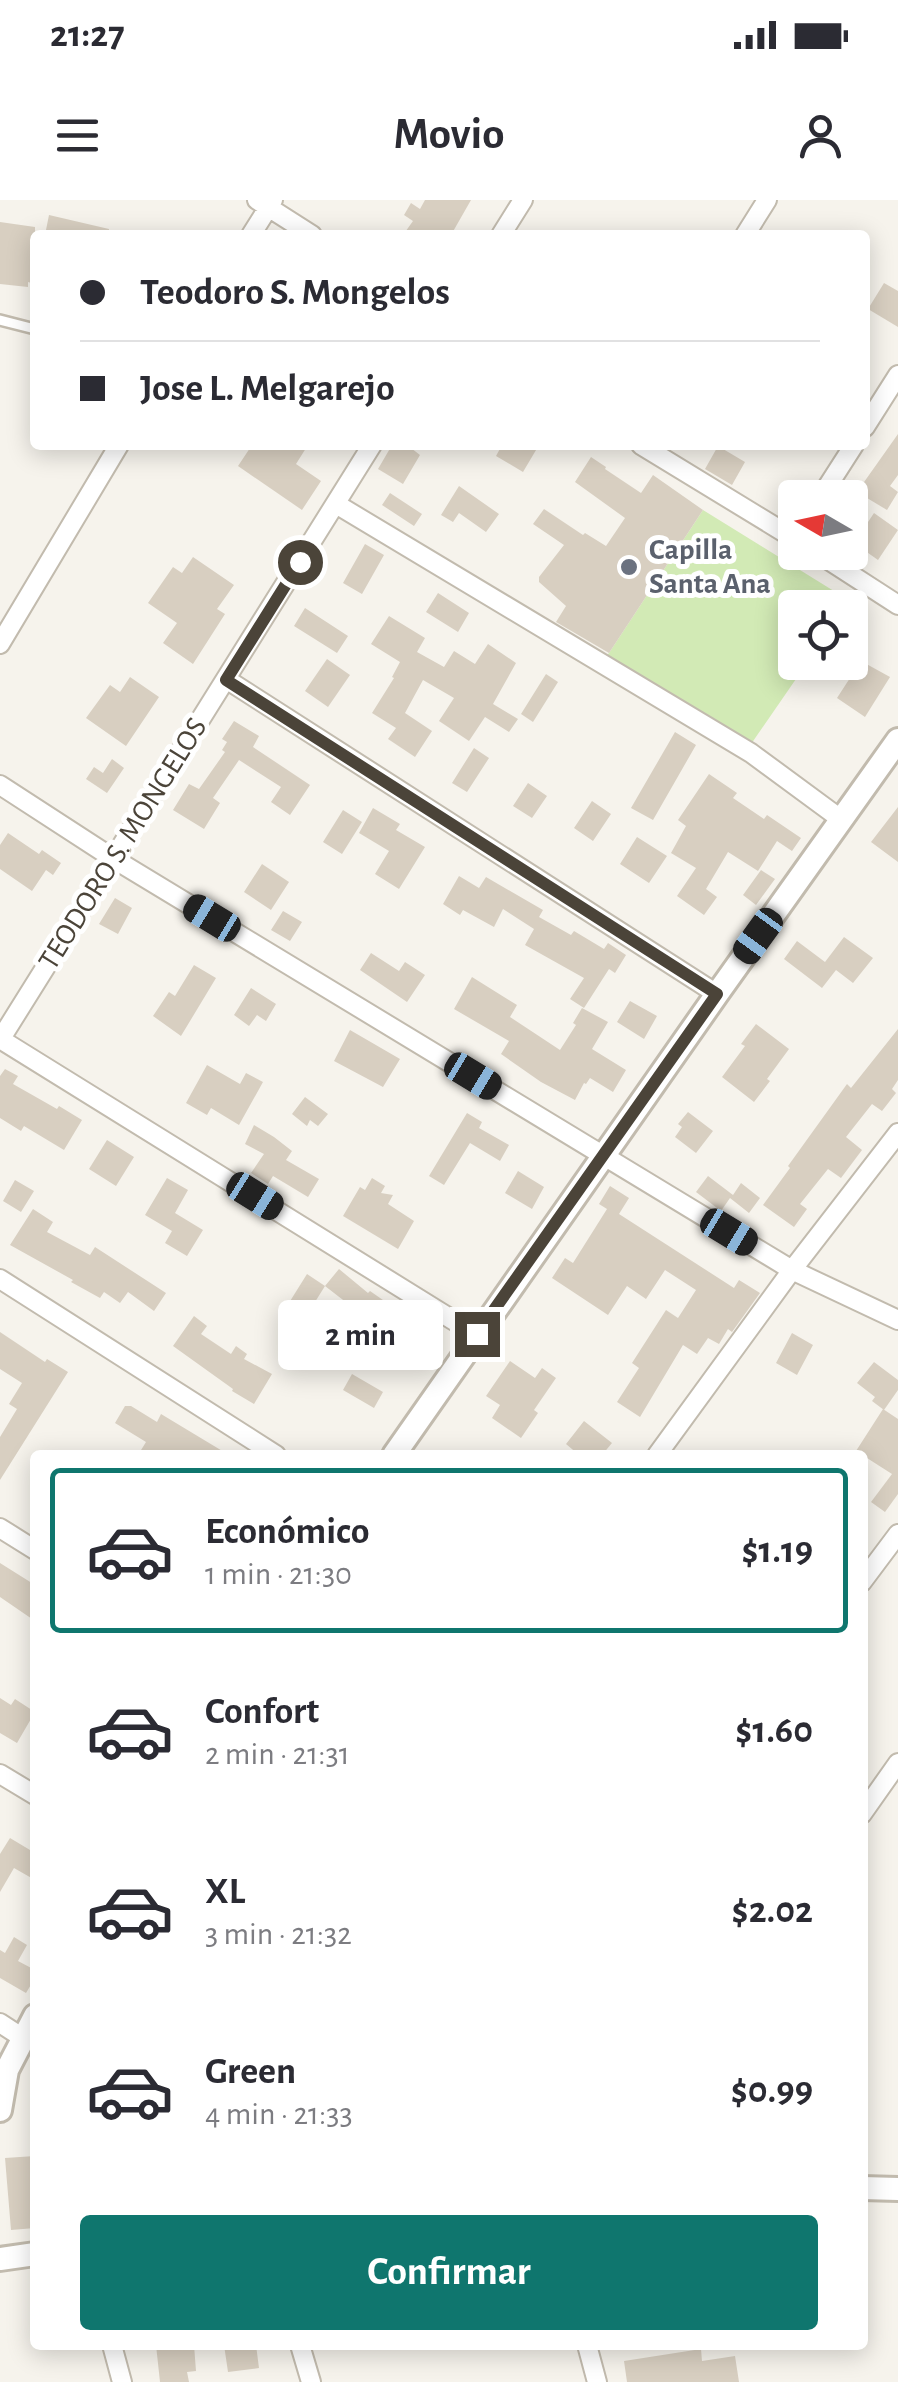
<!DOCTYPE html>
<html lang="es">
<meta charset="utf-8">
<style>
:root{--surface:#fff;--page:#f7f7f7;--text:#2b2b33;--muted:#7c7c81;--line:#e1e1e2;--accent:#0f766e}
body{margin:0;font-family:"Alegreya Sans",sans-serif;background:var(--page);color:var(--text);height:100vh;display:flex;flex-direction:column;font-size:38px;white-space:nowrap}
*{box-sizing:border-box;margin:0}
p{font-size:32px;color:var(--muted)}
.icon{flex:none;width:55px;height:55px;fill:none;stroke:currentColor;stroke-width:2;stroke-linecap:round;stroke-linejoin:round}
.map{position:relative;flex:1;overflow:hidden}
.side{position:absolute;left:30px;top:1250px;width:838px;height:900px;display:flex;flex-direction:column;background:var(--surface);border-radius:10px;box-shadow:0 5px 25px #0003}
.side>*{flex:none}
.hud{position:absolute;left:30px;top:30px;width:840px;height:220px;border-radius:10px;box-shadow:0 5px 25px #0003;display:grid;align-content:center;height:220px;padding:0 50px;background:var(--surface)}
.needle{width:65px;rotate:279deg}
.controls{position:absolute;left:778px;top:280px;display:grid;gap:20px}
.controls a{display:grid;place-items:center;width:90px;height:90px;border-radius:10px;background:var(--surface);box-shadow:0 5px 25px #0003;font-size:50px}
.end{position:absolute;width:45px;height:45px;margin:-22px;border:12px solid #4b4439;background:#fff;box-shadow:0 0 0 5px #fff}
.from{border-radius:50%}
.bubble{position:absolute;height:70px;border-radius:10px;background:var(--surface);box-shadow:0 5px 25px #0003;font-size:32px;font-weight:700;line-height:70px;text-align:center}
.car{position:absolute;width:30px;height:60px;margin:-30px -15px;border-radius:12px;box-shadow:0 0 8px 2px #0007;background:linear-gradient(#222 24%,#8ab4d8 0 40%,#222 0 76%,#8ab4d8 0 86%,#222 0)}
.hud b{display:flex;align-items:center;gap:35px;height:95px;font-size:38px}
.hud b+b{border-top:2px solid var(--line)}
.hud i{width:25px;height:25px;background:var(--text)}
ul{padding:18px 0 0;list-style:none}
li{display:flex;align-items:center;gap:30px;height:165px;margin:0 20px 15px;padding:0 30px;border:5px solid transparent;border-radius:10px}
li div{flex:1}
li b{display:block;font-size:38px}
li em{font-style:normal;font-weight:700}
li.on{border-color:var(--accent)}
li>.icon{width:90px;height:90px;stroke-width:1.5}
.primary-button{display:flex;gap:20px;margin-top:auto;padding:20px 50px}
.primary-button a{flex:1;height:115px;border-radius:10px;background:var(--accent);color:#fff;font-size:40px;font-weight:700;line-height:115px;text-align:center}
.status{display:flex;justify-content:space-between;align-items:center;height:70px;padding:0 50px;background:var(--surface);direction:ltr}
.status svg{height:28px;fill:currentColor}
header{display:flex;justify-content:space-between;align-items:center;height:130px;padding:0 50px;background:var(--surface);font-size:45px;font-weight:700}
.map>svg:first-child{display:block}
</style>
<div class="status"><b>21:27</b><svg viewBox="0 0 49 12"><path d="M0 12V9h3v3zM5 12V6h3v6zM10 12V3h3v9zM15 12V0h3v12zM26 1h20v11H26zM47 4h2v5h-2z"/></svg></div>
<header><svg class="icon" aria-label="menu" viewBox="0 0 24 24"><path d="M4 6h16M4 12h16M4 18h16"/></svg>Movio<svg class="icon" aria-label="person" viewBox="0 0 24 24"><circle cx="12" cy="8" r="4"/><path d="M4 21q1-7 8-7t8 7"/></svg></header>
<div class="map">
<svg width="898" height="2182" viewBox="0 0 898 2182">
<rect width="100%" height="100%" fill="#f6f3ec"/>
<path fill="#d2eab5" d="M703 310 850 401 845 407 795 408V462L807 463 749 547 605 459Z"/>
<path fill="#d8cfc1" d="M425 0H471L451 35H403L413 21 404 15 411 3 420 9Z
M49 15 109 29V35H45Z
M0 22 35 27V84L28 82V87L0 84Z
M884 83 898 91V127L868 109Z
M898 234V275L890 286 898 292 887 310 857 292Z
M252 245H308L296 264 321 281 302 310 238 266Z
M392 245H407L420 255 403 284 378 269Z
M502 245H539L523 272 496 256Z
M718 246 745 262 732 285 705 269Z
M591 257 606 267 605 269 641 293 653 275 703 310 609 453 556 422 566 406 539 382V377L564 345 533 324 544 309 583 335 585 333 606 346 625 318 575 282Z
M459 286 499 314 486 332 459 313 453 322 441 315Z
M390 293 422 314 414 326 382 305Z
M874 313 898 330 878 360 854 343Z
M365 344 384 355 362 394 343 383Z
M193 357 234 385 217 409 225 414 193 464 163 443 177 423 148 403 173 367 182 373Z
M438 393 469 413 458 432 426 412Z
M305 408 348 436 337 453 294 426Z
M389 416 425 438 417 452 444 467 454 451 475 464 488 444 516 463 493 504 518 519 509 532 485 517 469 541 439 521 454 498 423 480 405 513 432 531 415 557 388 539 396 528 372 513 394 478 392 477 400 462 371 444Z
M327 459 350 475 328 507 305 491Z
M861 461 890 477 865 517 837 498Z
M546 474 558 482 533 522 521 514Z
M130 477 159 497 126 546 86 518 110 485 120 492Z
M234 521 259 536 253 547 310 585 290 615 271 602 281 587 239 560 213 598 220 603 204 629 173 610 189 584 199 589 225 552 222 550 227 542 222 539Z
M675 532 696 545 653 620 631 608Z
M474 548 489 558 467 592 452 583Z
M112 559 124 568 107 593 86 579 94 567 103 573Z
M709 574 737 593 733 598 764 619 767 615 801 638 792 651 777 641 758 671 728 652 706 689 717 697 704 715 677 696 696 668 671 653 686 626 678 620Z
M528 583 547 596 532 618 513 606Z
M592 601 611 614 593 641 574 628Z
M898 607V662L871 642Z
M373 608 400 624 396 630 425 647 399 689 375 674 389 651 359 633Z
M343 610 362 622 342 654 323 642Z
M8 633 39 654 42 650 61 663 53 675 46 670 32 691 0 669V645Z
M637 637 667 656 649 683 620 664Z
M262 664 289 682 271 710 244 692Z
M761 670 775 679 756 705 743 695Z
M459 676 479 688 486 677 543 710 539 717 571 735 574 731 604 749 608 743 626 755 615 773 609 769 584 808 570 799 584 778 525 745 534 729 503 709 494 727 463 710 460 715 443 704Z
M115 698 132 708 118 734 99 724Z
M283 711 302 722 290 741 271 730Z
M844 737 873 758 853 783 836 770 822 788 784 759 797 741 825 762Z
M371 753 399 771 405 762 425 775 407 802 360 770Z
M194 765 216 778 181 836 153 816 169 792 175 796Z
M472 777 517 805 510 817 560 850 576 825 573 823 582 808 608 822 592 849 626 870 613 892 590 878 586 884 584 883 575 900 541 882 501 854 509 841 454 809Z
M251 788 276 804 266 821 257 815 249 826 234 815Z
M630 801 657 816 644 839 617 822Z
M756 824 789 849 767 879 770 881 754 902 722 877 745 846 741 844Z
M898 829V880L892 889 896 893 882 911 872 904 846 937 862 950 841 978 828 969 800 1004 807 1009 794 1027 763 1005 790 968 788 966 847 884 851 888Z
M350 830 400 859 383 887 334 861Z
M207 865 240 884 246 873 263 882 239 925 211 908 207 915 186 903Z
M5 869 18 876 13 884 57 909 59 906 82 920 64 950 24 926 21 931 0 918V876Z
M305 897 328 914 318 926 310 920 307 926 292 914Z
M688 912 713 931 696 953 675 937 682 927 678 924Z
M467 913 482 922 479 928 509 945 500 961 470 943 444 985 429 976Z
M254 925 274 937 292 951 286 960 319 979 308 997 273 976 268 984 251 973 264 954 245 944Z
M107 940 134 957 116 986 89 969Z
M518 971 544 987 532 1009 505 993Z
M708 976 733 995 741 983 760 998 749 1013 730 998 721 1011 696 992Z
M167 978 188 990 175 1013 203 1030 187 1056 165 1043 172 1031 145 1015Z
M372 978 385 986 381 993 393 995 388 1004 414 1021 398 1049 343 1016 360 987 365 990Z
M15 980 34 991 21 1012 3 1001Z
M610 986 629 998 619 1014 734 1088 739 1080 760 1093 732 1132 728 1129 719 1144 708 1138 697 1154 683 1145 640 1217 617 1202 639 1168 632 1163 666 1110 678 1118 696 1090 665 1070 646 1099 627 1086 608 1115 552 1078 565 1058 573 1063 607 1009 599 1004Z
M33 1009 53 1022 47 1032 90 1055 95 1047 166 1093 154 1111 128 1092 120 1103 104 1092 100 1098 71 1082 73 1080 10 1045Z
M339 1069 368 1093 370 1091 393 1107 395 1105 432 1128 417 1153 353 1115 356 1110 325 1086Z
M307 1074 325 1086 305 1118 287 1106Z
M194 1116 207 1126 201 1134 231 1154 236 1146 247 1154 244 1159 272 1174 254 1204 232 1191 233 1189 173 1146Z
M0 1132 45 1162 47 1159 68 1172 0 1280V1237L17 1209 9 1204 22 1183 0 1169Z
M792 1133 813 1145 797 1175 776 1163Z
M510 1161 535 1178 542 1168 556 1178 534 1210 538 1213 521 1238 492 1218 500 1205 486 1196Z
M874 1162 898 1180V1190L884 1210 872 1201 875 1197 857 1183Z
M352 1174 383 1192 374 1208 343 1190Z
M125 1206H131L157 1222 161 1214 229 1255H138L146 1242 115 1223Z
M883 1209 898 1219V1294L885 1312 871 1302 892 1274 856 1251Z
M584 1221 612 1243 602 1255H579L566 1244Z
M0 1363 35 1385V1421L0 1397Z
M0 1498 11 1505 15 1499 35 1512 17 1543 0 1533Z
M10 1638 35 1653V1680L14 1668 0 1692V1654Z
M14 1737 27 1745 18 1761 35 1770V1778L26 1793 0 1778V1750L5 1753Z
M35 1956V2028L11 2030 5 1958Z
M156 2145H194L196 2171 187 2172 189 2182H160Z
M224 2145H256L259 2168 228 2172Z
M701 2149 702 2161 735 2156 739 2182H627L624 2161Z"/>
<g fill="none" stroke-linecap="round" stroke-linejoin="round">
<defs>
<path id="service" d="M0 120 35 129"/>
<path id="minor" d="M257 0 312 35
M251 35 273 0
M501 35 523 0
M745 35 767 0
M865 227 898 175
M641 245 795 339
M820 298 854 245
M336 304 751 553 842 620
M816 352 898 405
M0 444 119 245
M226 479 717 794
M0 585 114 659 792 1070 898 1120
M0 839 477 1135
M0 840 372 245
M0 1079 276 1255
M657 1255 792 1070 898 933
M0 1328 35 1350
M862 1382 898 1334
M0 1574 35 1595
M862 1614 898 1563
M0 1823 23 1838
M112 2145 122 2182
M300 2145 311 2182
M587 2145 597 2182"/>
<path id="tertiary" d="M394 1255 717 794 898 540
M0 1910 7 1870 35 1816
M862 1988 898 1989
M0 2059 35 2054"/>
</defs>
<use href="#service" stroke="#c2bbae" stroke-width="14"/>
<use href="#minor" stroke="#c2bbae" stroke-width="22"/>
<use href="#tertiary" stroke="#c2bbae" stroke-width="28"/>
<use href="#service" stroke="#fff" stroke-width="9"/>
<use href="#minor" stroke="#fff" stroke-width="18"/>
<use href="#tertiary" stroke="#fff" stroke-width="22"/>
</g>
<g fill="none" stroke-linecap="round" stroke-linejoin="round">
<path stroke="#4b4439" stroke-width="12" d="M300 362 226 480 717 794 477 1134"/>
</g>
<circle fill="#6b7280" stroke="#fff" stroke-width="4" cx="629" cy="367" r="10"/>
<g text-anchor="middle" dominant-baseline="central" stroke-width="10" stroke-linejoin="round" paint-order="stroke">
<g font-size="30" font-weight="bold" fill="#5b616d" stroke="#fff" text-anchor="start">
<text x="649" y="350">Capilla<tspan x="649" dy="34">Santa Ana</tspan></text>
</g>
<g font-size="30" fill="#4b4439" stroke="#fff">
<text transform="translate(123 644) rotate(-58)">TEODORO S. MONGELOS</text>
</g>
</g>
</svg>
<div class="controls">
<a><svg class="needle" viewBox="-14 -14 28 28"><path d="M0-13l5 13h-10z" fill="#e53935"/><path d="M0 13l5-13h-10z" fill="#7c7c81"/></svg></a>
<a><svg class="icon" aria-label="locate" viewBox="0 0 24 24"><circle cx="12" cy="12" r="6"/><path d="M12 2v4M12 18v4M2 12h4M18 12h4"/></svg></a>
</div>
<i class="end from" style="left:300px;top:362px"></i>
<i class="end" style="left:477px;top:1134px"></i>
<div class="bubble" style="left:278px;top:1100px;width:165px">2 min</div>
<i class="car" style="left:212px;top:718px;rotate:301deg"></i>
<i class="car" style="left:758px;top:736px;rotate:216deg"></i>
<i class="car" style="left:473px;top:876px;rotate:121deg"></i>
<i class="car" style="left:255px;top:996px;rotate:122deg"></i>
<i class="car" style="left:729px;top:1032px;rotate:121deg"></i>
<div class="hud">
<b><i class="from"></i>Teodoro S. Mongelos</b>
<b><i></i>Jose L. Melgarejo</b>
</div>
<section class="side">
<ul>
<li class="on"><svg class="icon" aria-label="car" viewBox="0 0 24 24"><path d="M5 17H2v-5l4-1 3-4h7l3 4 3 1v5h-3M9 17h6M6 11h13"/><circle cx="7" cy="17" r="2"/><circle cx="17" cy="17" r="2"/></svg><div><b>Económico</b><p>1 min · 21:30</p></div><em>$1.19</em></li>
<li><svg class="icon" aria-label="car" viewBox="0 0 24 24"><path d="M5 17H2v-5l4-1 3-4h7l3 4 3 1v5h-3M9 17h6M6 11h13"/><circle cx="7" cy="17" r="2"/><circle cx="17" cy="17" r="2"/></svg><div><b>Confort</b><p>2 min · 21:31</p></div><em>$1.60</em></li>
<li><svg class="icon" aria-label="car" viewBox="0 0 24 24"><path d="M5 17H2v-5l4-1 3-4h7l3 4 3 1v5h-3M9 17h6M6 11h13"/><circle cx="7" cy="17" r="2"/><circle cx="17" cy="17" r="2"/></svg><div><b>XL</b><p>3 min · 21:32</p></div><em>$2.02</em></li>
<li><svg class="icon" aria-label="car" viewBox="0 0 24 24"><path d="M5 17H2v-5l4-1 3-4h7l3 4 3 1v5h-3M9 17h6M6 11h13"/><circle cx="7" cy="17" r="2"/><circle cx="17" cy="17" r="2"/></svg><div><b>Green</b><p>4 min · 21:33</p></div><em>$0.99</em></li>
</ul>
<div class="primary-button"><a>Confirmar</a></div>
</section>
</div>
